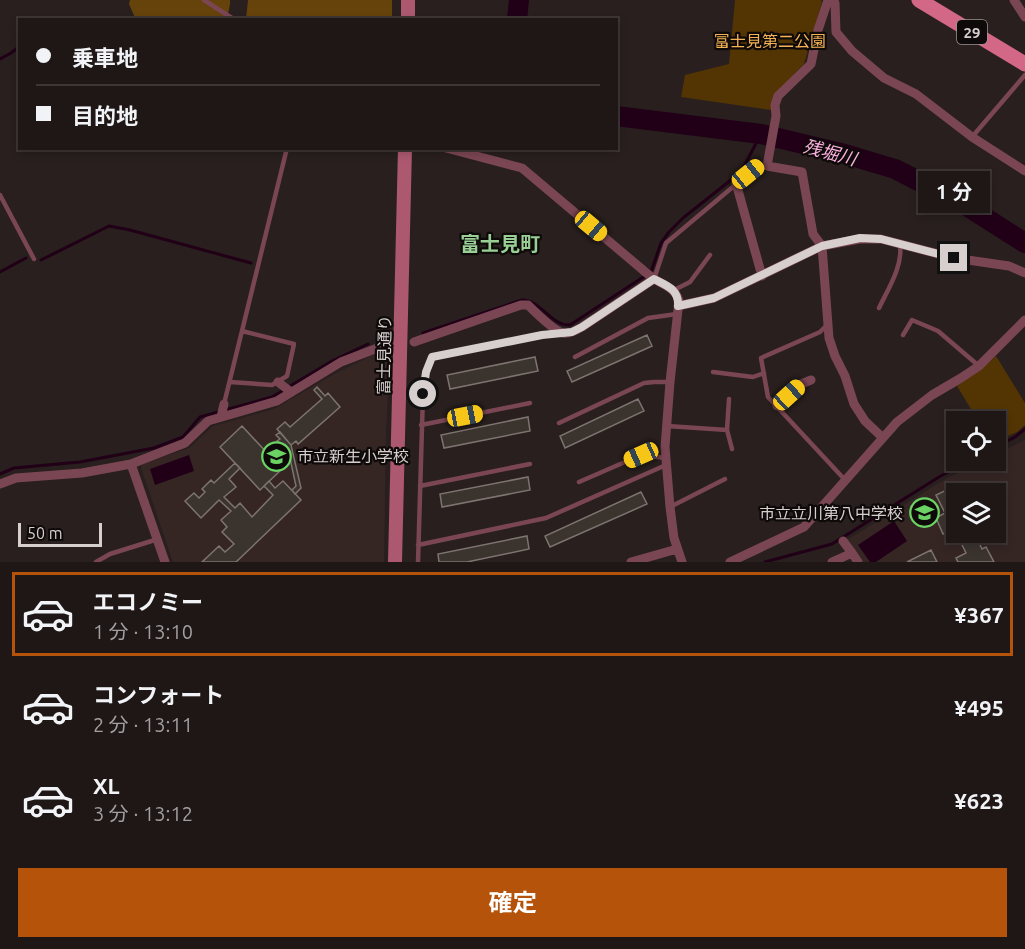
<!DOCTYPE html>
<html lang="ja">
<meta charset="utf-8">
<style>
:root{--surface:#1e1716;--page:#26201f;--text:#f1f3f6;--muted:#a19fa1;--line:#3c3635;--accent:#b45309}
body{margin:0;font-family:Ubuntu,"Noto Sans JP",sans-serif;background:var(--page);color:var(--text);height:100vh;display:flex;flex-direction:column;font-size:22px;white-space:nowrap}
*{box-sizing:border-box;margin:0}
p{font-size:20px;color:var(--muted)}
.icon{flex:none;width:33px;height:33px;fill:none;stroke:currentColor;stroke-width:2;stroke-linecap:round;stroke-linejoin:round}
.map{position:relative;height:562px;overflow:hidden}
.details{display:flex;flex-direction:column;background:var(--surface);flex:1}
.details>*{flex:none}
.guide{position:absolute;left:18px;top:18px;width:600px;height:132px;border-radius:0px;box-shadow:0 3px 9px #0003,0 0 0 2px var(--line);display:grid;align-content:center;height:132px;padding:0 18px;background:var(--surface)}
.tools{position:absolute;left:946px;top:411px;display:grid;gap:12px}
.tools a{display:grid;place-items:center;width:60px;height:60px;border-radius:0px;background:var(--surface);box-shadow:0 3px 9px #0003,0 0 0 2px var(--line);font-size:30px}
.scale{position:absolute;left:18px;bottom:15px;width:84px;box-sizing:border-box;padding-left:6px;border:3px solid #d6cfce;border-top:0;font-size:16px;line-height:21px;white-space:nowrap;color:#d6cfce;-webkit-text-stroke:4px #0e0a09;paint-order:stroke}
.end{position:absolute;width:27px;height:27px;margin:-14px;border:8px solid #d6cfce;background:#111;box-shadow:0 0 0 3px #111}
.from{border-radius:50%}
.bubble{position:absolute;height:42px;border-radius:0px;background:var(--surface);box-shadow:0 3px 9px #0003,0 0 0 2px var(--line);font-size:20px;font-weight:700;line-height:42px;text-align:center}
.car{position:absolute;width:18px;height:36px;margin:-18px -9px;border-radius:8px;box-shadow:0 0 4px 2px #0007;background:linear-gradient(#f5c518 24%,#345 0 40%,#f5c518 0 76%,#345 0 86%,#f5c518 0)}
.guide b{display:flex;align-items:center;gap:21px;height:57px;font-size:22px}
.guide b+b{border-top:2px solid var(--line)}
.guide i{width:15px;height:15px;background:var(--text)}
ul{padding:10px 0 0;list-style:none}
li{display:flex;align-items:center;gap:18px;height:84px;margin:0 12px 9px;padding:0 6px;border:3px solid transparent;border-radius:0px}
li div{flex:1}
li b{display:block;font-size:22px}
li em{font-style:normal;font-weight:700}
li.current{border-color:var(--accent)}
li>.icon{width:54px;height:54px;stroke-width:1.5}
.button{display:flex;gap:12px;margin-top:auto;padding:12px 18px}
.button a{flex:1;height:69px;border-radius:0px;background:var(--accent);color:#fff;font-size:24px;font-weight:700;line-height:69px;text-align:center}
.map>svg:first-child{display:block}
</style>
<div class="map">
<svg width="1025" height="562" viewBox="0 0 1025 562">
<rect width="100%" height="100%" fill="#281f1e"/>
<path fill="#352624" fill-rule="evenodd" d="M385 349H390L386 433 384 562H173L141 468 142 464 189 448 213 426 274 409 334 374Z
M1025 440V562H861L847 540 947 478 983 461 996 460V454ZM957 494H996V532H957Z"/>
<path fill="#533503" d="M735 0H821L822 2 804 64 777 92 771 110 681 97 685 75 729 64Z
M996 356 1025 403V425L1017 432 996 441V422L978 421 957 386 982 369Z"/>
<path fill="#66430b" d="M130 0H230V4L227 19 136 20 129 4Z
M248 0H392V19H246Z"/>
<path fill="#210017" d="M189 455 194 471 155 485 150 469Z
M894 521 907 541 876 562H870L858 545Z"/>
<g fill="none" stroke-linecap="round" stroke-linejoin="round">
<path stroke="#210017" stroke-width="3" d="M0 59 11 53 20 46
M41 260 109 226 130 230 251 263
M0 272 26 258
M423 333 522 300C541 300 551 326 570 325L651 272 661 243 669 232 683 218 741 172 761 134
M996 447 1015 437 1025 429
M0 474 14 468 80 462 154 448 183 437 200 417 272 397 332 361 368 344
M765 562 832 544 939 477 970 460"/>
<path stroke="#210017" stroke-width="20" d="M517 20 519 0
M616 116 761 134 845 154 895 169 962 203 1025 243"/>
</g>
<path fill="#3b332e" stroke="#7e746f" stroke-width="1.5" d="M647 335 652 346 572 382 567 371Z
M535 357 538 371 450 389 447 375Z
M317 387 325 396 328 393 340 407 298 444 296 441 291 445 277 429 285 422 290 427 322 399 314 390Z
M638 399 644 411 565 448 560 436Z
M528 417 530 431 444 448 441 435Z
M242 426 282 469 260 490 220 447Z
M280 432 291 445 301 488 295 494 292 490 296 486 288 449 285 445 282 447 277 441 280 439 276 435Z
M235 463 240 468 229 479 236 487 224 497 235 508 240 503 252 517 273 495 264 486 269 481 275 488 283 481 301 500 236 562H202L219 546 225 552 234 544 222 532 227 527 221 520 231 511 219 500 201 518 185 501 194 493 199 498 205 492 202 489 211 480 214 483Z
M528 477 530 490 442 507 440 494Z
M957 485 961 494H957V532H974L982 549 986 547 994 562H958L956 558 966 553 954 529 943 534 936 518 945 513 936 495Z
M641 492 647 504 550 547 545 536Z
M527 536 529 549 467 562H439L438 554Z
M931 550 937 562H907Z"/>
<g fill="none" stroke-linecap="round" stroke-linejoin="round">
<path stroke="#7b4654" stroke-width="4.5" d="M204 0 235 20
M972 137 1025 75
M0 195 34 259
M654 279 666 243 759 165 767 166
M674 290 690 282 710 255
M879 308C888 289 903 266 900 245
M827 325 820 332 761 358 768 397 846 481
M903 335 912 320 938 331 979 366
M575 357 648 318 677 314
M713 372 753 377 764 373
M230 382 272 385 287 376 294 344 242 331
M224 404 287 148
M559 423 644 383 654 382H670
M421 425 530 403
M667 426 727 430 729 399
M727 430 732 449
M579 482 641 455 666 458
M420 486 530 464
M670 507 725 479
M418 545 546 518 666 465
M96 562 110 554 158 539
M418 562 423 394 426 372 432 357 542 335 560 333"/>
<path stroke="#7b4654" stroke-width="9" d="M828 0 818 30 811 64 778 96 775 105 776 116 767 166 802 172 813 234 822 246 829 338 835 356 845 376 854 404 865 421 883 438
M833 0 835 3 836 32 852 51 884 78 916 94 972 137 1025 171
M1014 0 1025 17
M446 148 522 168 643 270C647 274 652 277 656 280 666 286 676 289 679 301L670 382 665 447 670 507 674 538 682 562
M736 183 762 276
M678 306 714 298 822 246 860 239H881L954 258 1009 266 1025 273
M414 342 521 305H528C535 312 554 331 563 333 569 334 577 330 582 327L654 279
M278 382 291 392
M777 406 801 384 811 380
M221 417 224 404
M131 464 165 562
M0 484 16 478 82 473 131 464 185 443 208 421 277 401 341 362 388 344
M843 541 852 553
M631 562 677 549
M730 562 804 527 897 422 932 395 961 378 979 366 1025 320
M832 562 852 553 858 562"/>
<path stroke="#ac5970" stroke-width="14" d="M408 20V0
M395 562 405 148"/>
<path stroke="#d36786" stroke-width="15" d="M919 0 1025 64"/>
</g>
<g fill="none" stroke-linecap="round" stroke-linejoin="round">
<path stroke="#d6cfce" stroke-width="8" d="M423 394 426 372 432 357 542 335 572 332 582 327 654 279C667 286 679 289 678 306L714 298 822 246 860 238 881 239 954 258"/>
</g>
<defs>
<symbol id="school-ring" viewBox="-11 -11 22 22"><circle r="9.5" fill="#0e0a09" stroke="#6bd363" stroke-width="1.5"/><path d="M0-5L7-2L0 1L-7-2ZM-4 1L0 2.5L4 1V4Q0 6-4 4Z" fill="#6bd363"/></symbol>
</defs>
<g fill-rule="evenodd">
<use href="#school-ring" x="260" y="440" width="33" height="33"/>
<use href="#school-ring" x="908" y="496" width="33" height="33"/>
</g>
<g text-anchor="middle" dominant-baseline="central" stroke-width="4.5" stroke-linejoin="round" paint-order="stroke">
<rect fill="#0e0a09" stroke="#9a9493" stroke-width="1.5" x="957" y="20" width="30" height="24" rx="4.5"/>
<g font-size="15" font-weight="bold" fill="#d6cfce">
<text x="972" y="32">29</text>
</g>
<g font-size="16" fill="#f4b255" stroke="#0e0a09">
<text x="770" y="41">富士見第二公園</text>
</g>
<g font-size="16" fill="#d6cfce" stroke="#0e0a09">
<text transform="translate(384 355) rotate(-89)">富士見通り</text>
</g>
<g font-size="16" fill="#d6cfce" stroke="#0e0a09" text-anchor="start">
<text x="297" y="456">市立新生小学校</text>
<text x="903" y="513" text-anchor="end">市立立川第八中学校</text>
</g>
<g font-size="18" font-style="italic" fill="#fbb0e0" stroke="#0e0a09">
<text transform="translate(830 152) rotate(15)">残堀川</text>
</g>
<g font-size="20" font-weight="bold" fill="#99cf94" stroke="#0e0a09">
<text x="500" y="243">富士見町</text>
</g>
</g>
</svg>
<div class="tools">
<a><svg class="icon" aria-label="locate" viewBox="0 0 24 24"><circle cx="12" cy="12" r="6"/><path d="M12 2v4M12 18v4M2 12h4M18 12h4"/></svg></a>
<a><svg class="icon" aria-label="layers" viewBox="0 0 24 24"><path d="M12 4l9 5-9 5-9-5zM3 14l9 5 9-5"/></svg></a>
</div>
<div class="scale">50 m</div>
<i class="end from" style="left:423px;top:394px"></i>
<i class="end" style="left:954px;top:258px"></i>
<div class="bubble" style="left:918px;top:171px;width:72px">1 分</div>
<i class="car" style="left:748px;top:174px;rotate:51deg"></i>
<i class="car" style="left:591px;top:226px;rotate:130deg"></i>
<i class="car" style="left:789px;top:395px;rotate:48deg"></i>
<i class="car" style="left:465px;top:416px;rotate:79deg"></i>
<i class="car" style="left:641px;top:455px;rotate:246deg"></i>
<div class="guide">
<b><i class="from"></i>乗車地</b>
<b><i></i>目的地</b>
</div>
</div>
<section class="details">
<ul>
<li class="current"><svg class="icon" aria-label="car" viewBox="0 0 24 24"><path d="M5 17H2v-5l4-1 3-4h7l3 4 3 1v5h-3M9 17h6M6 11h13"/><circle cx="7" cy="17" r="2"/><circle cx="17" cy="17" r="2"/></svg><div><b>エコノミー</b><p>1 分 · 13:10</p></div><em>¥367</em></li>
<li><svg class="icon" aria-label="car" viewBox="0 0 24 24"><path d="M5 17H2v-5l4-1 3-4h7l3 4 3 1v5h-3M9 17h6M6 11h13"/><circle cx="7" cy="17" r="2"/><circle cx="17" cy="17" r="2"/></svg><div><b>コンフォート</b><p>2 分 · 13:11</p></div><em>¥495</em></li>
<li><svg class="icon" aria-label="car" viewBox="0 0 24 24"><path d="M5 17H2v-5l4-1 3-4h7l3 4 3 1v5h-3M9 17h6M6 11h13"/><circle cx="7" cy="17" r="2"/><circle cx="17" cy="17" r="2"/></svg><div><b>XL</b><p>3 分 · 13:12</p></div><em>¥623</em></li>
</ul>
<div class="button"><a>確定</a></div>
</section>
